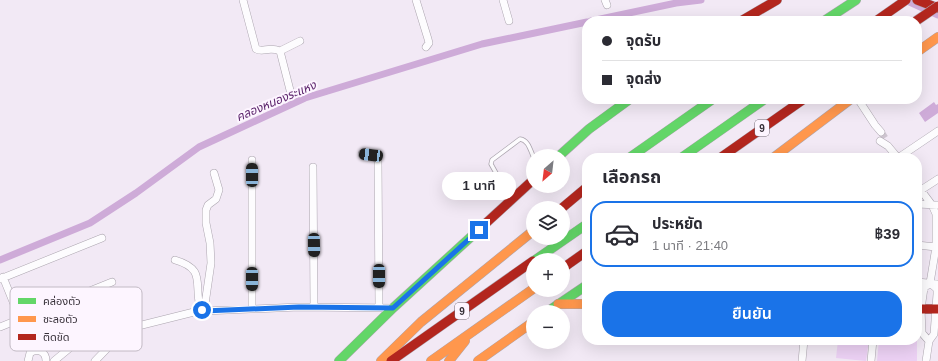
<!DOCTYPE html>
<html lang="th">
<meta charset="utf-8">
<style>
:root{--surface:#fff;--page:#f2f2f3;--text:#2b2b33;--muted:#7c7c81;--line:#e1e1e2;--accent:#1a73e8}
body{margin:0;font-family:Arial,"Noto Sans Thai",sans-serif;background:var(--page);color:var(--text);height:100vh;display:flex;flex-direction:column;font-size:15px;white-space:nowrap}
*{box-sizing:border-box;margin:0}
p{font-size:13px;color:var(--muted)}
.icon{flex:none;width:22px;height:22px;fill:none;stroke:currentColor;stroke-width:2;stroke-linecap:round;stroke-linejoin:round}
.map{position:relative;flex:1;overflow:hidden}
.sheet{position:absolute;left:582px;top:153px;width:340px;height:192px;display:flex;flex-direction:column;background:var(--surface);border-radius:16px;box-shadow:0 4px 16px #0002}
.sheet>*{flex:none}
.hud{position:absolute;left:582px;top:16px;width:340px;height:88px;border-radius:16px;box-shadow:0 4px 16px #0002;display:grid;align-content:center;height:88px;padding:0 20px;background:var(--surface)}
.needle{width:26px;rotate:208deg}
.tools{position:absolute;left:526px;top:149px;display:grid;gap:8px}
.tools a{display:grid;place-items:center;width:44px;height:44px;border-radius:50%;background:var(--surface);box-shadow:0 4px 16px #0002;font-size:20px}
.end{position:absolute;width:18px;height:18px;margin:-9px;border:5px solid #1a73e8;background:#fff;box-shadow:0 0 0 2px #fff}
.from{border-radius:50%}
.bubble{position:absolute;height:28px;border-radius:14px;background:var(--surface);box-shadow:0 4px 16px #0002;font-size:13px;font-weight:600;line-height:28px;text-align:center}
.car{position:absolute;width:12px;height:24px;margin:-12px -6px;border-radius:5px;box-shadow:0 0 3px 1px #0007;background:linear-gradient(#222 24%,#8ab4d8 0 40%,#222 0 76%,#8ab4d8 0 86%,#222 0)}
.hud b{display:flex;align-items:center;gap:14px;height:38px;font-size:15px}
.hud b+b{border-top:1px solid var(--line)}
.hud i{width:10px;height:10px;background:var(--text)}
ul{padding:0;list-style:none}
li{display:flex;align-items:center;gap:12px;height:66px;margin:0 8px 6px;padding:0 12px;border:2px solid transparent;border-radius:16px}
li div{flex:1}
li b{display:block;font-size:15px}
li em{font-style:normal;font-weight:600}
li.on{border-color:var(--accent)}
li>.icon{width:36px;height:36px;stroke-width:1.5}
h2{padding:0 20px;font-size:18px;line-height:48px}
.primary-button{display:flex;gap:8px;margin-top:auto;padding:8px 20px}
.primary-button a{flex:1;height:46px;border-radius:16px;background:var(--accent);color:#fff;font-size:16px;font-weight:600;line-height:46px;text-align:center}
.map>svg:first-child{display:block}
</style>
<div class="map">
<svg width="938" height="361" viewBox="0 0 938 361">
<rect width="100%" height="100%" fill="#f2e9f5"/>
<path fill="#ecd1f4" d="M917 317V361H877L879 340H917Z
M838 340H869L866 361 836 358Z"/>
<path fill="#ceabd8" d="M934 102 936 105 938 104V113L925 122 919 113Z"/>
<g fill="none" stroke-linecap="round" stroke-linejoin="round">
<path stroke="#ceabd8" stroke-width="7" d="M905 0 938 15
M591 21 676 3 701 0
M0 260 90 223 136 193 199 147 305 98 482 44 587 22"/>
<path stroke="#cdc4cf" stroke-width="7" stroke-dasharray="7 3.5" stroke-linecap="butt" d="M881 132 885 138"/>
<defs>
<path id="lane" d="M510 198 491 164 492 160 520 139C528 140 530 149 533 156"/>
<path id="street" d="M243 0 256 49C264 53 268 46 280 51L291 94
M416 0 428 39 429 43 426 47
M503 0 509 21
M605 0 607 5
M280 51 300 41
M858 99 875 125 881 132
M880 141 888 146 898 158 938 131
M362 154C369 154 374 155 378 160L379 307
M313 167 314 307
M214 173 219 190 216 199 208 205 206 210V223L210 243 211 263 204 311 299 307 393 308
M917 185 932 205 936 214V247L930 283 924 288 921 309 922 333 929 341
M921 190 938 179
M917 204 938 205
M917 245 936 247
M175 260C206 269 194 283 200 307L204 311
M3 277 33 351
M0 279 102 238
M917 282 938 284
M65 301 81 341
M252 309V160
M0 327 112 282
M28 361 30 353C37 348 46 351 46 361
M54 361 77 342 115 330
M95 361 126 329 202 310
M802 361 804 340
M871 361 873 340
M926 361 929 341 934 334 937 294V289L930 283"/>
<path id="fast" d="M824 21 856 0
M559 156 589 129 630 99
M629 158 713 99
M681 158 765 99
M535 260 587 224
M547 312 587 285
M339 361 393 308 473 235"/>
<path id="slow" d="M917 52 938 37
M773 158 851 99
M558 304H587
M381 361 421 322 533 231
M431 361 533 289
M449 361 465 341
M478 361 533 322"/>
<path id="jam" d="M917 0 938 8
M741 21 777 0
M876 21 906 0
M720 158 804 99
M562 208 587 187
M473 235 533 180
M563 268 587 251
M917 309H938
M391 361 533 261"/>
</defs>
<use href="#lane" stroke="#aca5af" stroke-width="5"/>
<use href="#street" stroke="#aca5af" stroke-width="8"/>
<use href="#fast" stroke="#aca5af" stroke-width="10"/>
<use href="#slow" stroke="#aca5af" stroke-width="10"/>
<use href="#jam" stroke="#aca5af" stroke-width="10"/>
<use href="#lane" stroke="#fdfcfe" stroke-width="3.5"/>
<use href="#street" stroke="#fdfcfe" stroke-width="7"/>
<use href="#fast" stroke="#63d668" stroke-width="9"/>
<use href="#slow" stroke="#ff974d" stroke-width="9"/>
<use href="#jam" stroke="#b3261e" stroke-width="9"/>
<defs>
<path id="jam-bridge" d="M916 21 938 6"/>
</defs>
<use href="#jam-bridge" stroke="#aca5af" stroke-width="10" stroke-linecap="butt"/>
<use href="#jam-bridge" stroke="#b3261e" stroke-width="9"/>
</g>
<g fill="none" stroke-linecap="round" stroke-linejoin="round">
<path stroke="#1a73e8" stroke-width="5" d="M202 310 204 311 299 307 393 308 479 230"/>
</g>
<g text-anchor="middle" dominant-baseline="central" stroke-width="4" stroke-linejoin="round" paint-order="stroke">
<g fill="#fdf5ff" stroke="#726b74" stroke-width="1">
<rect x="755" y="120" width="14" height="16" rx="3"/>
<rect x="455" y="303" width="14" height="16" rx="3"/>
</g>
<g font-size="10" font-weight="bold" fill="#373039">
<text x="762" y="128">9</text>
<text x="462" y="311">9</text>
</g>
<g font-size="12" font-style="italic" fill="#5d256d" stroke="#fdf5ff">
<text transform="translate(276 101) rotate(-23)">คลองหนองระแหง</text>
</g>
</g>
<rect x="10" y="287" width="132" height="64" rx="6" fill="#fdf5ff" stroke="#c2bac4" stroke-width="1"/>
<rect x="18" y="298" width="18" height="6" fill="#63d668"/>
<rect x="18" y="316" width="18" height="6" fill="#ff974d"/>
<rect x="18" y="334" width="18" height="6" fill="#b3261e"/>
<g font-size="11" fill="#373039">
<text x="43" y="305">คล่องตัว</text>
<text x="43" y="323">ชะลอตัว</text>
<text x="43" y="341">ติดขัด</text>
</g>
</svg>
<div class="tools">
<a><svg class="needle" viewBox="-14 -14 28 28"><path d="M0-13l5 13h-10z" fill="#e53935"/><path d="M0 13l5-13h-10z" fill="#7c7c81"/></svg></a>
<a><svg class="icon" aria-label="layers" viewBox="0 0 24 24"><path d="M12 4l9 5-9 5-9-5zM3 14l9 5 9-5"/></svg></a>
<a>+</a>
<a>−</a>
</div>
<i class="end from" style="left:202px;top:310px"></i>
<i class="end" style="left:479px;top:230px"></i>
<div class="bubble" style="left:442px;top:172px;width:74px">1 นาที</div>
<i class="car" style="left:371px;top:155px;rotate:277deg"></i>
<i class="car" style="left:252px;top:175px;rotate:0deg"></i>
<i class="car" style="left:314px;top:245px;rotate:179deg"></i>
<i class="car" style="left:379px;top:276px;rotate:180deg"></i>
<i class="car" style="left:252px;top:279px;rotate:180deg"></i>
<div class="hud">
<b><i class="from"></i>จุดรับ</b>
<b><i></i>จุดส่ง</b>
</div>
<section class="sheet">
<h2>เลือกรถ</h2>
<ul>
<li class="on"><svg class="icon" aria-label="car" viewBox="0 0 24 24"><path d="M5 17H2v-5l4-1 3-4h7l3 4 3 1v5h-3M9 17h6M6 11h13"/><circle cx="7" cy="17" r="2"/><circle cx="17" cy="17" r="2"/></svg><div><b>ประหยัด</b><p>1 นาที · 21:40</p></div><em>฿39</em></li>
</ul>
<div class="primary-button"><a>ยืนยัน</a></div>
</section>
</div>
